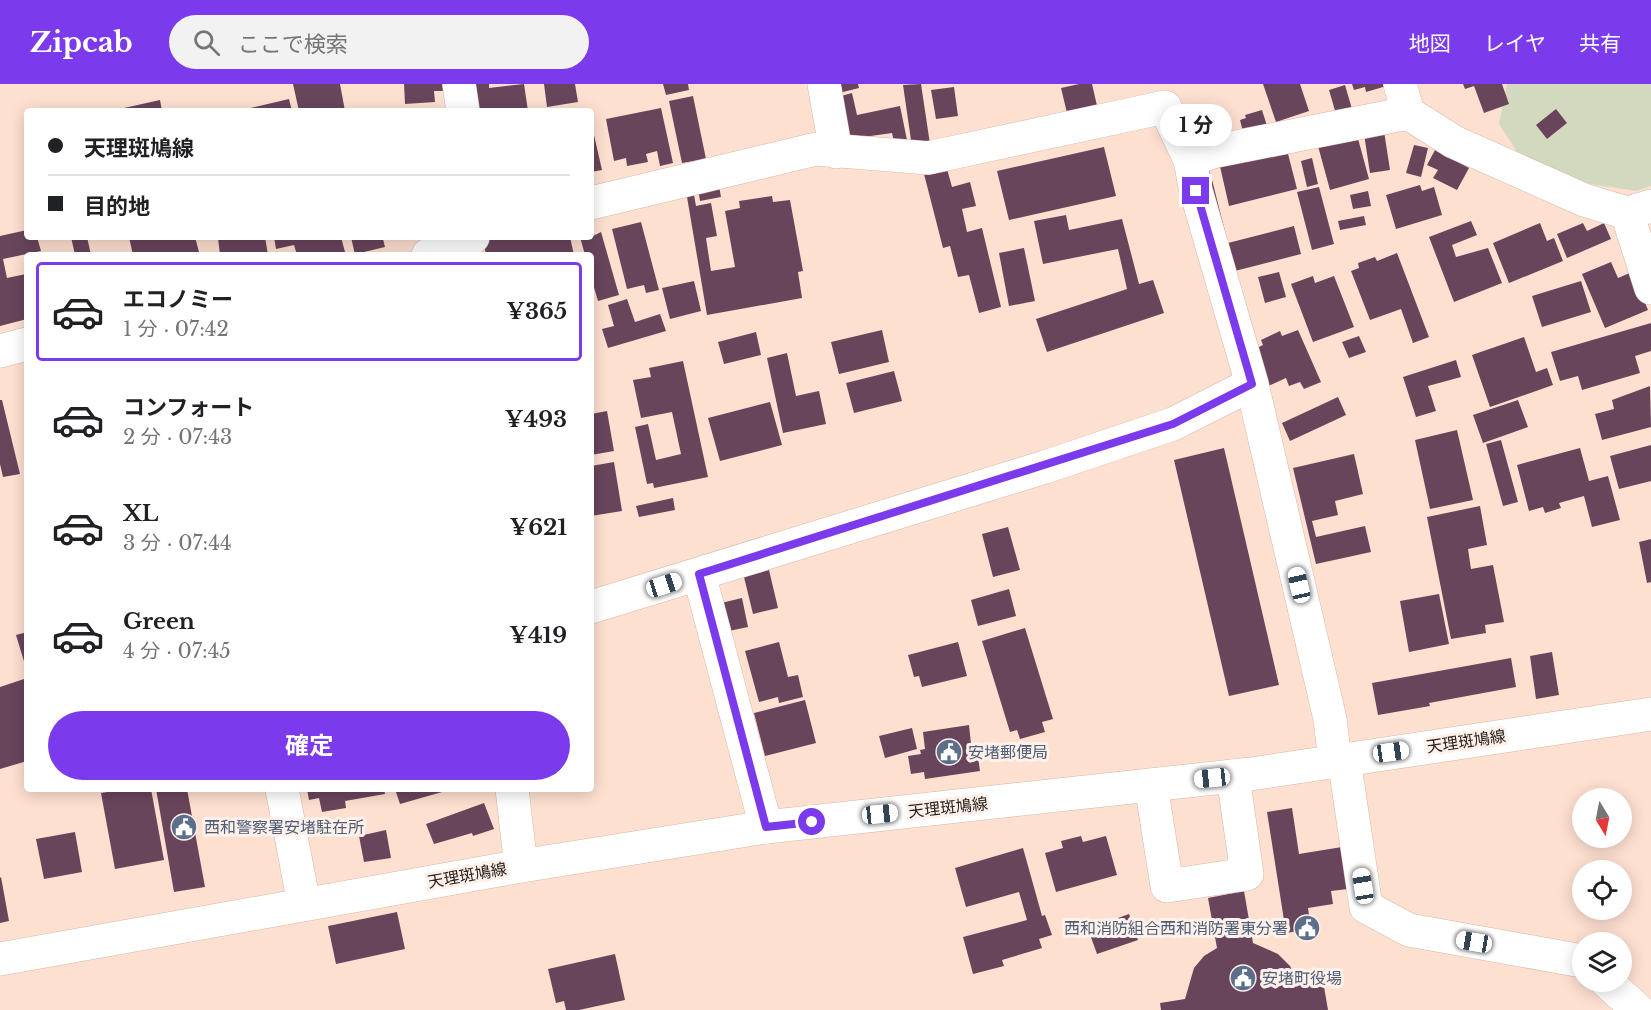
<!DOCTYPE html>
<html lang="ja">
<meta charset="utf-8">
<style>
:root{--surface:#fff;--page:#f2f2f2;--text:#202124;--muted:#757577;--line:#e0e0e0;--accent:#7c3aed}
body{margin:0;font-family:"Libre Baskerville","Noto Sans JP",serif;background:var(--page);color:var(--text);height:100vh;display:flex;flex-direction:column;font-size:22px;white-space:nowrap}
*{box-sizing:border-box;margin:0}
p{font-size:20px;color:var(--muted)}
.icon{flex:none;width:33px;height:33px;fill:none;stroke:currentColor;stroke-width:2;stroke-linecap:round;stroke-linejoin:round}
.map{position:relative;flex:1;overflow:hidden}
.drawer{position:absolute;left:24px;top:168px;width:570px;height:540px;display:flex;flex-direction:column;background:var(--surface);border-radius:6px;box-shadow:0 3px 15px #0003}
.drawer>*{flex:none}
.banner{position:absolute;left:24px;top:24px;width:570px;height:132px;border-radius:6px;box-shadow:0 3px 15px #0003;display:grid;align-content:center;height:132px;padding:0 24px;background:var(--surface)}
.needle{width:39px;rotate:170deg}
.tools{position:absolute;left:1572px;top:704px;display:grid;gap:12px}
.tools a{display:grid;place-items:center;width:60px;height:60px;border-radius:50%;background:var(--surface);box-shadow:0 3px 15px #0003;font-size:30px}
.end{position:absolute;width:27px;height:27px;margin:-14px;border:8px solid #7c3aed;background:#fff;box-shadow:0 0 0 3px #fff}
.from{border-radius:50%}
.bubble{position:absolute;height:42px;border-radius:21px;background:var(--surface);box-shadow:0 3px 15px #0003;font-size:20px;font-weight:700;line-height:42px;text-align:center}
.car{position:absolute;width:18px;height:36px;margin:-18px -9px;border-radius:8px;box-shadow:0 0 4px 2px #0007;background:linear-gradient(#fff 24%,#345 0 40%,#fff 0 76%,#345 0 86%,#fff 0)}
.banner b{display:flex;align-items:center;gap:21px;height:57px;font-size:22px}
.banner b+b{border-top:2px solid var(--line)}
.banner i{width:15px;height:15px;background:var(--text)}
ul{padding:10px 0 0;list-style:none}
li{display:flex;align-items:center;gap:18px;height:99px;margin:0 12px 9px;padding:0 12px;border:3px solid transparent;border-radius:6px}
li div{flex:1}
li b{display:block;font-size:22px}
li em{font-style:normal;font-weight:700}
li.on{border-color:var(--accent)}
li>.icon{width:54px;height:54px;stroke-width:1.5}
.button{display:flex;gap:12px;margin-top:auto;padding:12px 24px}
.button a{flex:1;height:69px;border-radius:36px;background:var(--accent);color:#fff;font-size:24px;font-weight:700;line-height:69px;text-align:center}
header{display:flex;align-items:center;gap:36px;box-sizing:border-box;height:84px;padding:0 30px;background:var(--accent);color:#fff}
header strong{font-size:28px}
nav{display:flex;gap:33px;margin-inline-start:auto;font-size:21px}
.search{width:420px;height:54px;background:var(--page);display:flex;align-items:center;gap:15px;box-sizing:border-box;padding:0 21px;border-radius:33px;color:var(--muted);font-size:22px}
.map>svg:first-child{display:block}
</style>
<header>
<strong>Zipcab</strong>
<div class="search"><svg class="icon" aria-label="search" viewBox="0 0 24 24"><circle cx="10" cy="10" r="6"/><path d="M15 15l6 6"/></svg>ここで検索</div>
<nav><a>地図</a><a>レイヤ</a><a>共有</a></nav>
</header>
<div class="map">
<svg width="1651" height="926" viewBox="0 0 1651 926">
<rect width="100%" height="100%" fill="#fee0d0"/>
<path fill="#d3d9bf" d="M1507 0H1651V102L1636 107 1546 93 1517 68 1499 40Z"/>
<path fill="#69455c" d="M293 0H340L345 27H299Z
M404 0H447V7H434L435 18 405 20Z
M467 0H489V4L524 0 528 27H470Z
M544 0H575L578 18 547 23Z
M663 0H688L689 6 666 11Z
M837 0H858L859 4 839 9Z
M921 0 930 60 912 63 903 1Z
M1079 0H1092L1098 26 1068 33 1061 4Z
M1263 0H1300L1309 27 1276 38Z
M1352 0H1390V1L1366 8 1365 3 1354 6Z
M1463 0H1502L1509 20 1484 29 1474 2 1465 5Z
M1345 1 1352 25 1336 30 1329 6Z
M954 3 958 32 936 35 931 6Z
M852 9 857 31 900 22 907 56 894 58 892 49 849 55 841 12Z
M693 12 706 75 682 79 669 17Z
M289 15 292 27H242V26Z
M160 16 162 27H115V26Z
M661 24 673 79 660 82 657 67 646 70 648 78 627 82 626 74 614 77 606 35Z
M1556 25 1567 39 1547 55 1536 41Z
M1262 26 1268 45 1243 48 1240 36 1246 34 1245 31Z
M591 38 602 86 591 88Z
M1384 47 1390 86 1370 89 1364 50Z
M1357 51 1369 95 1330 106 1318 62Z
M1414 61 1428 64 1421 93 1406 89Z
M1286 62 1297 105 1229 122 1219 78Z
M1104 63 1116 112 1009 136 997 87Z
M1435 66 1469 84 1457 106 1433 94 1438 86 1427 81Z
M1312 74 1318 100 1307 103 1301 77Z
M1208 80 1228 159 1294 142 1301 170 1227 189 1200 82Z
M947 85 952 103 970 98 976 122 962 125 967 148 982 144 1001 223 979 229 969 191 958 193 950 162 943 164 924 90Z
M718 96 721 113 700 117 697 99Z
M692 100 696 122 711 119 717 152 706 154 711 187 735 183 725 127 740 124 739 117 772 112 773 118 790 116 803 187 798 188 802 214 707 231 685 101Z
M1420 101 1422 107 1434 103 1442 131 1396 145 1386 111Z
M1319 103 1334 160 1312 166 1297 108Z
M1368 107 1371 122 1353 125 1350 111Z
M1066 131 1069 146 1122 135 1139 200 1153 196 1164 229 1047 268 1036 235 1127 205 1118 165 1043 180 1034 137Z
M1364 132 1366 141 1340 146 1338 137Z
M1471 137 1477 151 1452 161 1456 173 1488 164 1502 199 1454 218 1429 153Z
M641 138 659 206 646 209 644 201 627 205 612 145Z
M1540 139 1547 157 1554 154 1563 177 1509 199 1493 159Z
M1583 139 1587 147 1604 139 1611 155 1567 174 1557 150Z
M27 146V153H37L41 167 3 175 7 194 26 190 27 235 0 242V152Z
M601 148 619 211 598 217 591 193V171H585L580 153H591Z
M71 153H87L91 171H75Z
M129 153H195L199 168 186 171H133Z
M265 153 268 171H220L218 154Z
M274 153H341L345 168 329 171H297L294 161 276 165Z
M351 153H388V154L383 155 385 163 364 168 365 171H355Z
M496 153H570L574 171H486L483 155Z
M1024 164 1035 217 1009 222 999 169Z
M1397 169 1429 253 1413 259 1401 225 1370 236 1351 187 1359 184 1358 179 1375 173 1377 177Z
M1611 178 1618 194 1632 188 1648 226 1605 244 1582 190Z
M1279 188 1286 213 1265 219 1258 193Z
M1313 192 1315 199 1334 192 1354 243 1313 258 1291 200Z
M694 197 701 227 670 235 662 204Z
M1581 197 1591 228 1542 243 1532 212Z
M627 215 635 238 660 230 666 247 608 264 602 245 614 242 608 221Z
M1651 239V267L1635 272 1640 289 1582 306 1578 292 1560 297 1551 268Z
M882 246 889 278 839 290 831 258Z
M1298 246 1321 298 1304 305 1300 298 1289 302 1286 294 1266 303 1251 267 1263 261 1261 256 1280 247 1282 252Z
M756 248 761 271 724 280 718 258Z
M1359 252 1366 268 1349 274 1342 258Z
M1524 253 1536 288 1547 284 1553 301 1490 323 1472 271Z
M787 269 796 312 819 307 826 340 783 349 767 274Z
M1456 276 1461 293 1428 302 1436 327 1416 333 1403 293Z
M683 277 708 393 654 404 653 399 647 400 635 343 648 340 656 376 681 370 672 328 641 334 633 296 651 293 649 284Z
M894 287 902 317 854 329 846 299Z
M1650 302 1651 343 1602 356 1595 330 1614 325 1612 316Z
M1338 313 1346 331 1290 357 1282 339Z
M0 316H2L20 390 3 393 0 380Z
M1518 316 1528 343 1483 359 1473 331Z
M770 318 782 361 720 377 708 334Z
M607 327 614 367 591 371V330Z
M1457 346 1473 416 1430 425 1415 356Z
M1501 356 1518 418 1503 422 1486 360Z
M1651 361V397L1619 405 1610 372Z
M1224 364 1279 601 1229 612 1174 376Z
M1580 364 1589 397 1608 392 1620 436 1592 443 1584 412 1559 419 1561 424 1545 429 1543 423 1529 427 1517 381Z
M1354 370 1363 410 1335 417 1338 431 1312 437 1316 453 1365 442 1371 468 1316 480 1293 384Z
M614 378 622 427 591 432V382Z
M673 414 675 426 639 433 636 422Z
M1480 422 1487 461 1468 465 1471 485 1493 481 1504 538 1485 541 1486 549 1451 555 1427 433Z
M1008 443 1020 486 993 493 982 450Z
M1651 455V498L1647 499 1639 458Z
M769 486 778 524 753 530 744 493Z
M1009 505 1016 532 978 542 971 516Z
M1439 510 1449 560 1409 568 1400 517Z
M742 514 748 543 724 548 717 520Z
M1025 544 1053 635 1042 638 1045 648 1020 655 1017 646 1010 648 982 557Z
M27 548V584H26L16 551Z
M779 558 788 593 798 591 803 613 779 619 778 613 759 618 745 567Z
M958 558 967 592 922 603 919 592 914 593 908 571Z
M1552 568 1559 611 1536 615 1530 572Z
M1511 574 1516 603 1429 619 1430 622 1378 631 1372 599Z
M27 594V677L0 685V603Z
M805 616 816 659 765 672 754 629Z
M969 641 971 660 976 659 980 687 925 695 924 688 911 690 908 672 921 670 920 666 925 665 923 648Z
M912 644 917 665 885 674 879 652Z
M126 705H151L164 776 115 785 101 709Z
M156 705H187L205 803 174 808Z
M307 705H384L385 710 345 717 346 724 322 728 319 714 309 716Z
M395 705H449V706L400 720Z
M484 719 494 745 473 752 472 749 434 760 426 740Z
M1292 724 1299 770 1342 763 1348 805 1331 807 1333 820 1308 824 1311 845 1286 849 1267 728Z
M386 746 391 774 364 778 359 752Z
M75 748 82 788 44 795 36 755Z
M1081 752 1083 758 1106 752 1117 791 1056 808 1045 769 1063 764 1061 757Z
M1023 764 1042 832 1045 831 1052 851 1039 855 1042 864 1002 876 1004 882 973 890 963 853 1027 836 1019 808 966 823 955 784Z
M1 793 9 837 0 839V794Z
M1244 807 1253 859 1278 870 1290 882 1297 896 1322 891 1328 926H1161L1160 919 1185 915 1194 884 1204 872 1217 864 1208 814Z
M397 828 405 865 336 880 328 842Z
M1129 830 1138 856 1097 870 1088 845Z
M615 870 625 916 579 926H566L564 917 556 919 548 885Z"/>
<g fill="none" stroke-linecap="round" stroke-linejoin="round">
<defs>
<path id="minor" d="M459 0 463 27
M824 0 836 68
M1400 0 1408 29
M1190 76 1216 67 1408 29 1454 58 1584 116 1627 129 1651 122
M591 119 816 65 928 74 1165 23 1190 76 1196 107 1252 300
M1627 129 1651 204
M428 171 461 163 473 153
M0 267 27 260
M699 490 766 743
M591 523 1045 383 1173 340 1252 300 1330 635 1335 676
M1344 675 1366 823 1409 846 1582 877
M1151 701 1167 802 1247 790 1233 692
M282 705 304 820
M512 705 521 782
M1606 897 1638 926"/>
<path id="major" d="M0 875 521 782 766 743 1251 690 1651 630"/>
</defs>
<use href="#minor" stroke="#d5b8a8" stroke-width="34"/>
<use href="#major" stroke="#d5b8a8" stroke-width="34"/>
<use href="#minor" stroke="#fff" stroke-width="33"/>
<use href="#major" stroke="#fff" stroke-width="33"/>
</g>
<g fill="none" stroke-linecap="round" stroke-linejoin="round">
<path stroke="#7c3aed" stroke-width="8" d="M812 738 766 743 699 490 1173 340 1252 300 1196 107"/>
</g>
<defs>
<symbol id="civic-disc" viewBox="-11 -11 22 22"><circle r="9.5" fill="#5c6f8a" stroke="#fef1eb"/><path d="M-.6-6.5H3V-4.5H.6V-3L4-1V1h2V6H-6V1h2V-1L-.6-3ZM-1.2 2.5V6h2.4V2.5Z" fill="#fff"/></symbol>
</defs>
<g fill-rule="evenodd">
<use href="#civic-disc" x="934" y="653" width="30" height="30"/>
<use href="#civic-disc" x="169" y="728" width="30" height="30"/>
<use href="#civic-disc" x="1292" y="829" width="30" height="30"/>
<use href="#civic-disc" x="1228" y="879" width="30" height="30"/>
</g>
<g text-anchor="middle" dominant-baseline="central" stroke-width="6" stroke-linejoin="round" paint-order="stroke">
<g font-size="16" fill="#2d221c" stroke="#fef1eb">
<text transform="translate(1466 657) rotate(-8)">天理斑鳩線</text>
<text transform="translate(948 723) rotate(-6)">天理斑鳩線</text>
<text transform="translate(467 791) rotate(-10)">天理斑鳩線</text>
</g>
<g font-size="16" fill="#4e5e75" stroke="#fef1eb" text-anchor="start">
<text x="968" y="668">安堵郵便局</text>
<text x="204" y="743">西和警察署安堵駐在所</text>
<text x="1288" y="844" text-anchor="end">西和消防組合西和消防署東分署</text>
<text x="1262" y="894">安堵町役場</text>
</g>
</g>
</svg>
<div class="tools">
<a><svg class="needle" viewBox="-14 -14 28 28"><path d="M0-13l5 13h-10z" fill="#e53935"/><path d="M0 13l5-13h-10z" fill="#757577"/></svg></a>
<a><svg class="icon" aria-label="locate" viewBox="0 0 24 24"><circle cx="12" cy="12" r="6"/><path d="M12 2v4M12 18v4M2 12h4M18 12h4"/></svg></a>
<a><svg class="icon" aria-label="layers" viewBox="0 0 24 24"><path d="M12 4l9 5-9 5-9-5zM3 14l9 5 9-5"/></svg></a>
</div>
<i class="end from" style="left:812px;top:738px"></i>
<i class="end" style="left:1196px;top:107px"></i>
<div class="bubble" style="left:1160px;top:20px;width:72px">1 分</div>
<i class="car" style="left:664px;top:501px;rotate:72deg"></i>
<i class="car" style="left:1299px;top:501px;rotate:347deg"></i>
<i class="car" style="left:1391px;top:668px;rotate:82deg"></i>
<i class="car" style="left:1212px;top:694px;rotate:264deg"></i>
<i class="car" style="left:880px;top:730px;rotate:84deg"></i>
<i class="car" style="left:1363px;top:802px;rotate:351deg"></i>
<i class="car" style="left:1474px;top:858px;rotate:280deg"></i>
<div class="banner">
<b><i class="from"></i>天理斑鳩線</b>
<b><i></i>目的地</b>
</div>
<section class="drawer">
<ul>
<li class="on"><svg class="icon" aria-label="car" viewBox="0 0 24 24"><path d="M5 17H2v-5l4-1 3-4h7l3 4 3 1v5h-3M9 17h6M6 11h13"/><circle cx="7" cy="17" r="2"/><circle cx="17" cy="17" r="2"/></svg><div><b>エコノミー</b><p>1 分 · 07:42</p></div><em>¥365</em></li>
<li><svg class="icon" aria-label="car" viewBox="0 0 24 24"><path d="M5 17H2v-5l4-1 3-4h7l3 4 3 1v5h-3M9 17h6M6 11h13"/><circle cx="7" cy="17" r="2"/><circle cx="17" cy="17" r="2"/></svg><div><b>コンフォート</b><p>2 分 · 07:43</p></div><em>¥493</em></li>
<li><svg class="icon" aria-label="car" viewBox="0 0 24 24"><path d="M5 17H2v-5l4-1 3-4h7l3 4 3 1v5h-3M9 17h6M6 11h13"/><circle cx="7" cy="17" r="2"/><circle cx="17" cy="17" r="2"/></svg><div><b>XL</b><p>3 分 · 07:44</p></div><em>¥621</em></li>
<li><svg class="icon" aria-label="car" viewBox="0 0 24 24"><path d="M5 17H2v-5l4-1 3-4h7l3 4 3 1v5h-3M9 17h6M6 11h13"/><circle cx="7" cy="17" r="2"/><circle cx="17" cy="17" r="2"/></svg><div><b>Green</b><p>4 分 · 07:45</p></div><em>¥419</em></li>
</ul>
<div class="button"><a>確定</a></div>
</section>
</div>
